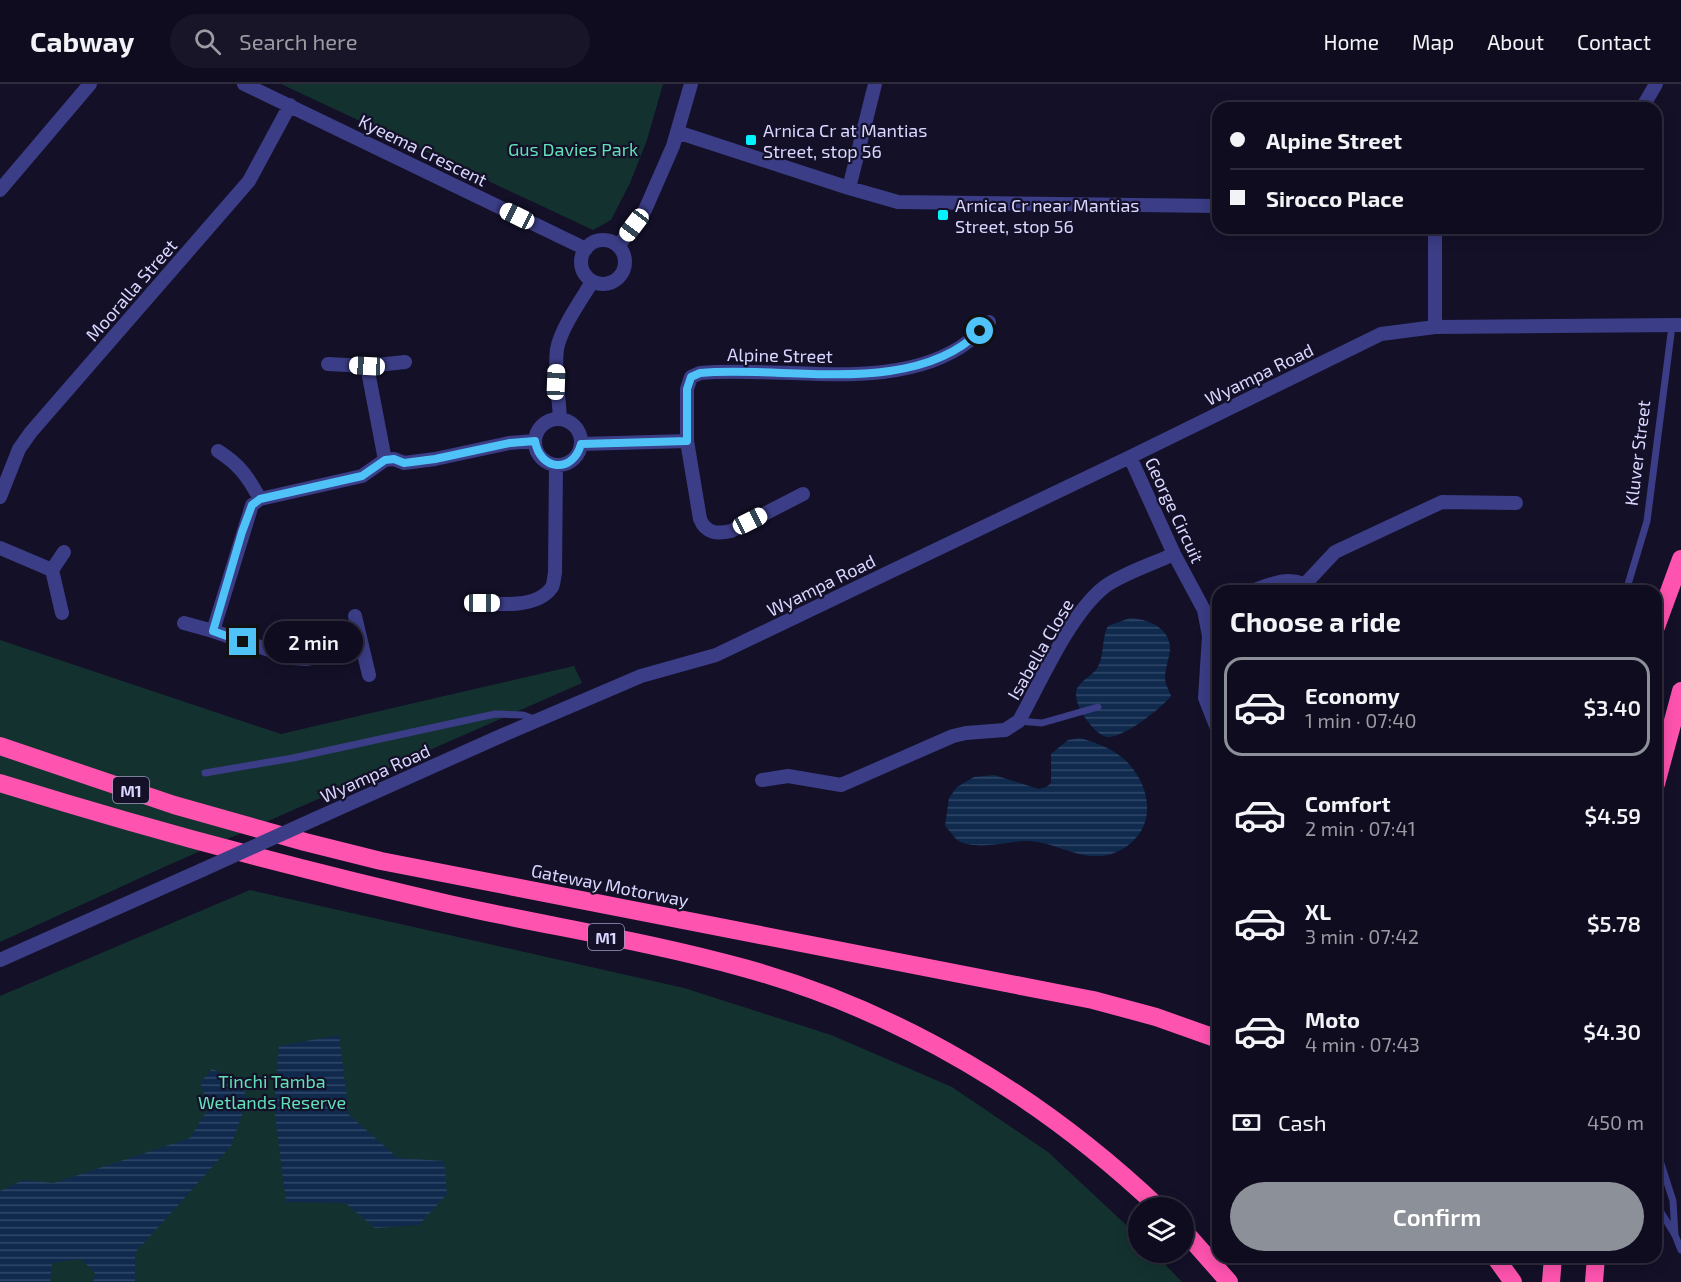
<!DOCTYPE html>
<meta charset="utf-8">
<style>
:root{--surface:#0e0c1e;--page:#171527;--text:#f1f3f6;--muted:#9b9ba4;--line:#2e2c3c;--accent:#8c9099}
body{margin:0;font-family:"Exo 2",sans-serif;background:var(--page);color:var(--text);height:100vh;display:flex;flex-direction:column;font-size:22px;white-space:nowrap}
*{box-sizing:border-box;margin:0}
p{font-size:20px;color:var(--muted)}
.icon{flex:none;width:33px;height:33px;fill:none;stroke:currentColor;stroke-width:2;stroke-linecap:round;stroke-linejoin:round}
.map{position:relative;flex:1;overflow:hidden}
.panel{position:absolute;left:1212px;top:501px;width:450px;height:678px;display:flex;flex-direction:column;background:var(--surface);border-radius:18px;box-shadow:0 3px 15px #0003,0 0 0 2px var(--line)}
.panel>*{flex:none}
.hud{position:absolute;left:1212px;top:18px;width:450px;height:132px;border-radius:18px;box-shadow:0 3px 15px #0003,0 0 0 2px var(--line);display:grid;align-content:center;height:132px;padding:0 18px;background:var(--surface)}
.controls{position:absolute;left:1128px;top:1113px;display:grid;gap:12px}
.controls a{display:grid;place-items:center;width:66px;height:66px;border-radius:50%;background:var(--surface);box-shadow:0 3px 15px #0003,0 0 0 2px var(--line);font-size:30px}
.end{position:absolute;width:27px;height:27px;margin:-14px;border:8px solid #4fc3f7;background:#111;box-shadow:0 0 0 3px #111}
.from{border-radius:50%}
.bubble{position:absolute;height:42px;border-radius:21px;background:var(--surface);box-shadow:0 3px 15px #0003,0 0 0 2px var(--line);font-size:20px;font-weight:600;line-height:42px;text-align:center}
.car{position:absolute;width:18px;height:36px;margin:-18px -9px;border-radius:8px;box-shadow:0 0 4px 2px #0007;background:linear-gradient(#fff 24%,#345 0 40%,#fff 0 76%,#345 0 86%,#fff 0)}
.hud b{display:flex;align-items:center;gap:21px;height:57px;font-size:22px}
.hud b+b{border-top:2px solid var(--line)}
.hud i{width:15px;height:15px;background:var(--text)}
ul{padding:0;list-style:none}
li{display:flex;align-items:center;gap:18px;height:99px;margin:0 12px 9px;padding:0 6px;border:3px solid transparent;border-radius:18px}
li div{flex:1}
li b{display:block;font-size:22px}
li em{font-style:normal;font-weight:600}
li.selected{border-color:var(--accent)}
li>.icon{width:54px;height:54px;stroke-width:1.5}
h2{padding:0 18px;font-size:27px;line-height:72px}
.pay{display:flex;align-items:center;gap:15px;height:66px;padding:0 18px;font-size:22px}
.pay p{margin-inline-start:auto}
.action{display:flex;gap:12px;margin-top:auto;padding:12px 18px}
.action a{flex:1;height:69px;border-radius:36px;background:var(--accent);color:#fff;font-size:24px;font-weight:600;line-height:69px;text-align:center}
header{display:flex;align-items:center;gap:36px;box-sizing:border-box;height:84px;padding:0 30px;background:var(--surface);border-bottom:2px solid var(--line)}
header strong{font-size:28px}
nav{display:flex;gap:33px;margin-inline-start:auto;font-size:21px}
.search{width:420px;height:54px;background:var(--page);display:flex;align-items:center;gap:15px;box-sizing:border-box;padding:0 21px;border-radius:33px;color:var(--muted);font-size:22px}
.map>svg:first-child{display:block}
</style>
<header>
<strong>Cabway</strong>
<div class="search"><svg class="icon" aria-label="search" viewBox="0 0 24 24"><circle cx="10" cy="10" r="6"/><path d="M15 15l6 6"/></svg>Search here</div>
<nav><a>Home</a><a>Map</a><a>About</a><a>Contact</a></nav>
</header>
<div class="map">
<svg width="1681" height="1198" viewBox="0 0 1681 1198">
<defs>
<pattern id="water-rules" width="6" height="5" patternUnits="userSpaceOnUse" patternTransform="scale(1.5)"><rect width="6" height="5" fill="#0f2a4d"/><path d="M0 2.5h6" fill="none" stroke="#314868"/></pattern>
</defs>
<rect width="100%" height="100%" fill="#131028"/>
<path fill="#13322f" d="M281 0H663L647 56 630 99 611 136 593 146Z
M0 556 281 650 574 582 582 599 173 779 0 858Z
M250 806 684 904 831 951 952 1003 1048 1068 1138 1152V1168L1154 1169 1182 1198H0V912Z"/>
<path fill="url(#water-rules)" d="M1130 534C1148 535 1171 544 1170 566 1169 575 1165 585 1165 594 1165 600 1169 606 1171 612 1162 624 1122 655 1107 653 1098 651 1091 642 1086 635 1081 628 1076 619 1076 610 1076 599 1090 593 1096 586 1105 574 1101 555 1108 542Z
M1080 654C1097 659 1115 665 1128 679 1155 708 1156 752 1114 769 1084 781 1055 756 1025 757 1006 758 974 767 957 756 953 752 949 746 945 742L949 714 957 703 974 693 994 691 1039 705 1046 703 1051 699V670L1068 656Z
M339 951 349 1031 398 1074 444 1077 447 1110 419 1141 375 1144 345 1119 286 1118 274 1022 279 962Z
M212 985 242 998 247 1017 231 1062 135 1169V1198H93L95 1189 81 1175 52 1179 50 1198H0V1107L23 1096 54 1099 190 1054 209 1023 200 999Z"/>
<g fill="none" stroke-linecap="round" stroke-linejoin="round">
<path stroke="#3b3d86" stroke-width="7" d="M1626 507 1647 437 1672 242
M1019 637 1042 639 1098 623
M205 689 293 674 495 630 523 631 537 636
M1656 1064 1673 1117 1675 1151
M1656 1120 1675 1151 1681 1166"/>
<path stroke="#3b3d86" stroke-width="14" d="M244 0 586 165
M1642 24 1656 0
M677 48 849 104 898 118 1218 122
M849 104 875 0
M0 106 90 0
M1435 144V243
M581 178a22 22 0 1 1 44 0a22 22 0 1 1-44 0Z
M619 161 645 126 673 62 691 0
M328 280 367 282 385 376
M367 282 405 278
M560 335C559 312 554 288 557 265 561 244 581 216 592 198
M535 358a23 23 0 1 1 46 0a23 23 0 1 1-46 0Z
M687 357 700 435C706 450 718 450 731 447L803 410
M581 360 687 357V305L691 293 700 289C782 281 899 311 969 257 977 251 983 244 989 238
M218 367C240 381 248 393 260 415
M1130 373 1174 470 1204 526 1209 552 1205 614 1218 647
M0 413 19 365 31 348 249 97 290 21
M0 464 52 486 62 529
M52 486 64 468
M1306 499 1335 468 1442 418 1516 419
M1252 507C1275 498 1294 490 1316 507
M471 518C494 520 537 526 552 503 554 499 554 493 555 489L556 381
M355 532 369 591
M184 539 213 547
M362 564 307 575 293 574 213 547 252 421 260 415 362 392 385 376 394 375 404 379 435 375 509 359 535 357
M762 696 788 692 841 701 953 652 966 649 1005 646 1019 637C1041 597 1069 532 1103 504 1117 492 1155 479 1174 470
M315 735 503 651 641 592 716 571 1130 373 1381 250 1435 243 1681 241
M0 876 202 786"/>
<path stroke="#fe53af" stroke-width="18" d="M1656 543 1681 475
M0 662 174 721 305 758 381 777 1093 916 1156 933 1218 955
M0 699C148 745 297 785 449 820 547 842 647 857 744 884 900 927 1042 1013 1159 1124
M1656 700 1681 607
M1184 1147 1229 1198
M1495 1173 1513 1198
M1551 1198 1553 1173
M1594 1198 1596 1173"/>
<path stroke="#3b3d86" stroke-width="14" d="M202 786 315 735"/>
</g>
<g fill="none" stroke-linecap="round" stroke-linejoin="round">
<path stroke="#4fc3f7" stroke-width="8" d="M243 558 213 547 242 448 252 421 260 415 362 392 385 376 394 375 404 379 435 375 510 359 535 357C540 387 573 390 581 360L687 357V305L691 293 700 289C785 281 913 314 980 247"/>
</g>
<g fill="#05f2fd" stroke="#131028" stroke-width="2">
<rect x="745" y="50" width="12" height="12" rx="3"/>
<rect x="937" y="125" width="12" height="12" rx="3"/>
</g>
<g text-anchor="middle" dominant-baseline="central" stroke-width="4.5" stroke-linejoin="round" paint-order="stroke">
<g fill="#131028" stroke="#9e9bbe" stroke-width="1.5">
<rect x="113" y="693" width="36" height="26" rx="4.5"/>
<rect x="588" y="840" width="36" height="26" rx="4.5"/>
</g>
<g font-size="16" font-weight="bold" fill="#d9d7ff">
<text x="131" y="706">M1</text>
<text x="606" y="853">M1</text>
</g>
<g font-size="18" fill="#d9d7ff" stroke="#131028" text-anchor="start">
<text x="763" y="46">Arnica Cr at Mantias<tspan x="763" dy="21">Street, stop 56</tspan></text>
<text x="955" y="121">Arnica Cr near Mantias<tspan x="955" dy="21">Street, stop 56</tspan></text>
</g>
<g font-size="18" fill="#62e0b9" stroke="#131028">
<text x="573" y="65">Gus Davies Park</text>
<text x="272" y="997">Tinchi Tamba<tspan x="272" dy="21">Wetlands Reserve</tspan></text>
</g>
<g font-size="18" fill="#d9d7ff" stroke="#131028">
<text transform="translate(423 66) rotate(26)">Kyeema Crescent</text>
<text transform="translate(131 206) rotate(-49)">Mooralla Street</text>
<text transform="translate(780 271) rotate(1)">Alpine Street</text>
<text transform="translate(1259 290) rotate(-26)">Wyampa Road</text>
<text transform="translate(1637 369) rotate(-83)">Kluver Street</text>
<text transform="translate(1175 426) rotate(65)">George Circuit</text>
<text transform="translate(821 501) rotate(-26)">Wyampa Road</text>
<text transform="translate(1040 565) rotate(-60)">Isabella Close</text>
<text transform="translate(375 689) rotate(-24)">Wyampa Road</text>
<text transform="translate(610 801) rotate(11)">Gateway Motorway</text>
</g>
</g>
</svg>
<div class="controls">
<a><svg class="icon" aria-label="layers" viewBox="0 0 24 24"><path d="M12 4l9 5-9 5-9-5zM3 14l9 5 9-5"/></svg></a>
</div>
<i class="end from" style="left:980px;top:247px"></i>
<i class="end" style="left:243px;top:558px"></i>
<div class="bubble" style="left:264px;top:537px;width:99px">2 min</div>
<i class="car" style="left:517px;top:132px;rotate:296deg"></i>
<i class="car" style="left:634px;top:141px;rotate:217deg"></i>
<i class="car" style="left:367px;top:282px;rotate:273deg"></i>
<i class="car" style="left:556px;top:298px;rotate:2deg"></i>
<i class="car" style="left:750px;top:437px;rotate:63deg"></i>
<i class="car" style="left:482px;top:519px;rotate:90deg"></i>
<div class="hud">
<b><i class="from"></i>Alpine Street</b>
<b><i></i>Sirocco Place</b>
</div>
<section class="panel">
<h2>Choose a ride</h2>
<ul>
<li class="selected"><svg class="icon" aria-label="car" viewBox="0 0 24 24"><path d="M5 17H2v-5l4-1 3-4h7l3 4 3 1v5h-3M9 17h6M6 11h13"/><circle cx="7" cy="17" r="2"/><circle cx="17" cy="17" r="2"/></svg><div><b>Economy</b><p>1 min · 07:40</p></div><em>$3.40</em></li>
<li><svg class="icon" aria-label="car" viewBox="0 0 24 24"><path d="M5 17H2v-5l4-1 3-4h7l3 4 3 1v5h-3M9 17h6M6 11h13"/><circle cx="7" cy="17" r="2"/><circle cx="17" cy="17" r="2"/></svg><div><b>Comfort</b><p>2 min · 07:41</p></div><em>$4.59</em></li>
<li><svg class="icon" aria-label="car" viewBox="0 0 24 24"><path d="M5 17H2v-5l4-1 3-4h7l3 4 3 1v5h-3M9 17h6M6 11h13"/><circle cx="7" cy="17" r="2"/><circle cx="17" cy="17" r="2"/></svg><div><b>XL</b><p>3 min · 07:42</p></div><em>$5.78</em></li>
<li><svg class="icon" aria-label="car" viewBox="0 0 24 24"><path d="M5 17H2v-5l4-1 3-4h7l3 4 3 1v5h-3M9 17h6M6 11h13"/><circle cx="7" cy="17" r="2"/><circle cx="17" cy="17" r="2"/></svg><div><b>Moto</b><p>4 min · 07:43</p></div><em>$4.30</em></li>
</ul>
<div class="pay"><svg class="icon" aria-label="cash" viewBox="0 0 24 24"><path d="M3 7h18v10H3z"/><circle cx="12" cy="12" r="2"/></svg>Cash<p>450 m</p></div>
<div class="action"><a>Confirm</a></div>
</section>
</div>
